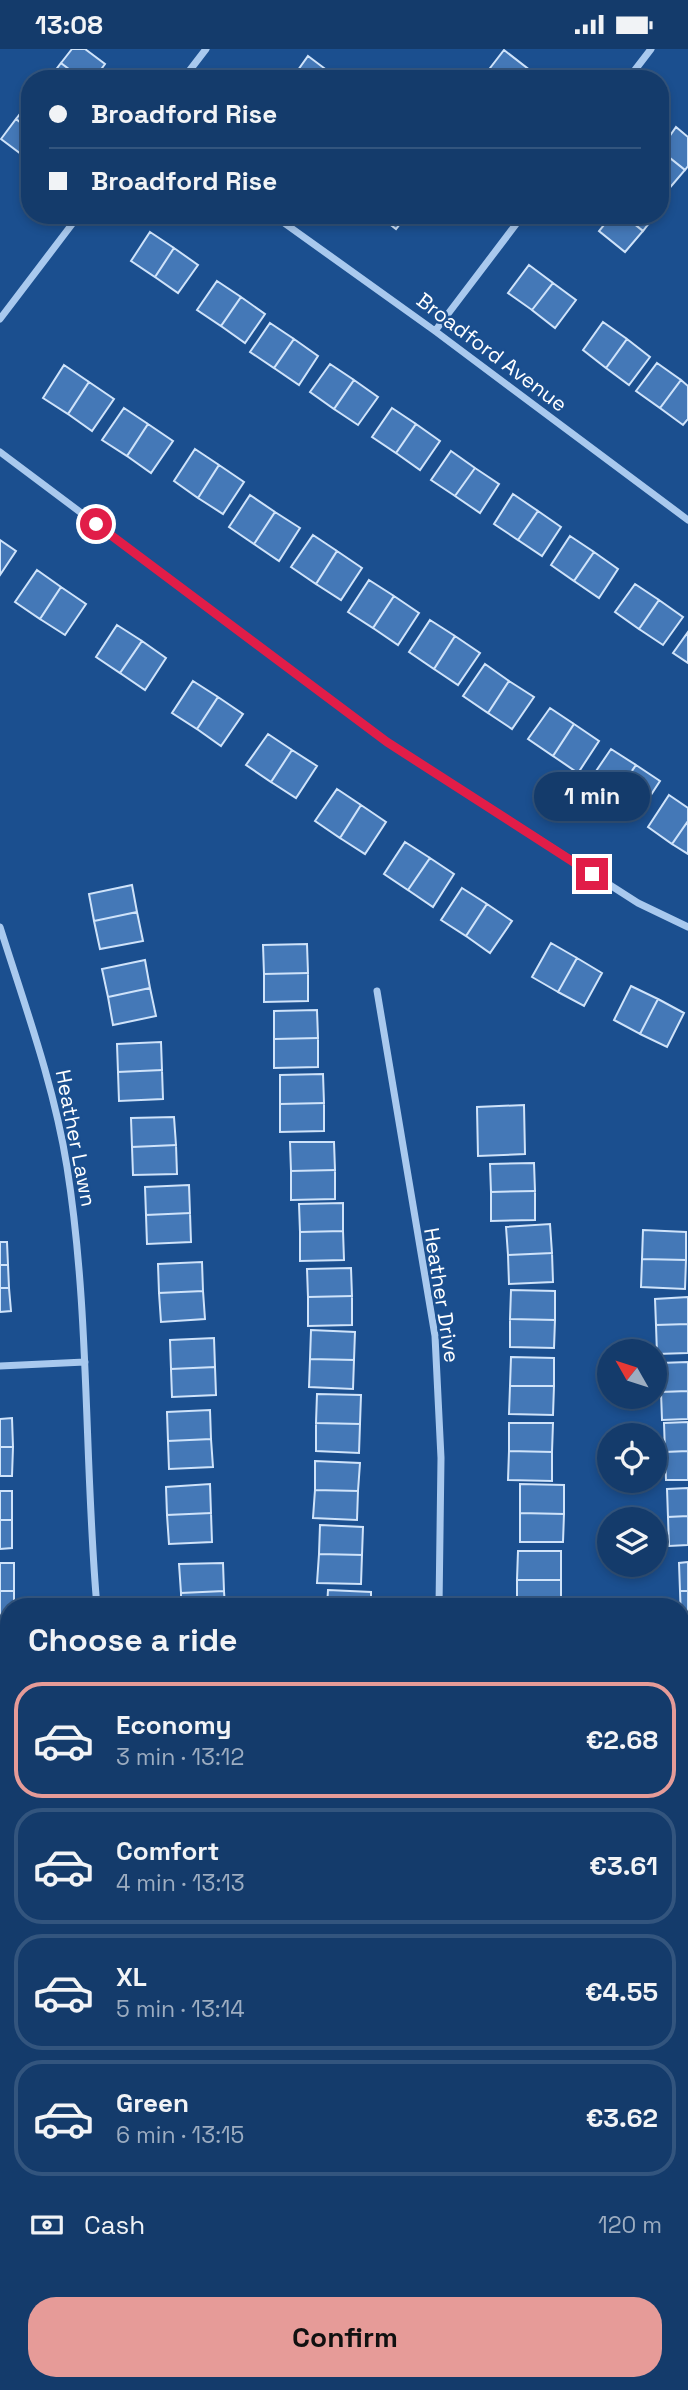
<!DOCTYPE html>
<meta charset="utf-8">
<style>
:root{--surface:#143b6b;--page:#214673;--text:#f1f3f6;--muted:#9dadc1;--line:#33557e;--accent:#e69b98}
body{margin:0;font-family:"Space Grotesk",sans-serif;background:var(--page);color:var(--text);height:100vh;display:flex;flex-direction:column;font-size:26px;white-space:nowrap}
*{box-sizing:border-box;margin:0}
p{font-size:23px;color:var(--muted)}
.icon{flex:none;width:38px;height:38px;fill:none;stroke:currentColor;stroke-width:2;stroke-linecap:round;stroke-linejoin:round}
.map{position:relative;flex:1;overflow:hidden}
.panel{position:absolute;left:0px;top:1549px;width:690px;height:793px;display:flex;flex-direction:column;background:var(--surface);border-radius:28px 28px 0 0;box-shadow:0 4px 10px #0003,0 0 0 2px var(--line)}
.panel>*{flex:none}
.guide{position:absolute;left:21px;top:21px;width:648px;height:154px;border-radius:28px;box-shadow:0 4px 10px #0003,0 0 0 2px var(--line);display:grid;align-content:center;height:154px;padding:0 28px;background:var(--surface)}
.needle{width:46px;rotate:309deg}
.buttons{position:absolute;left:597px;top:1290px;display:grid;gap:14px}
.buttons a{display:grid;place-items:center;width:70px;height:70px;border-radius:50%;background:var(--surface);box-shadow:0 4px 10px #0003,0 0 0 2px var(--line);font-size:35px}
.end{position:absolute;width:32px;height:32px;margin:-16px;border:9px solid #e11d48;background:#fff;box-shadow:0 0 0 4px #fff}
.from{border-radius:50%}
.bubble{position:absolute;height:49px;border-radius:24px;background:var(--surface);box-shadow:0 4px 10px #0003,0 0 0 2px var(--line);font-size:23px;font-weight:600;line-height:49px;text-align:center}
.guide b{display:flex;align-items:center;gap:24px;height:66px;font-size:26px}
.guide b+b{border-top:2px solid var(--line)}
.guide i{width:18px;height:18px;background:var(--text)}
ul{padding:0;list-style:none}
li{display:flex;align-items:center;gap:21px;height:116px;margin:0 14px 10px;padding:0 14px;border:4px solid var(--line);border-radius:28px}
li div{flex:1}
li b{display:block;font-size:26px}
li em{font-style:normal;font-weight:600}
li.active{border-color:var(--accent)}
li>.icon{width:63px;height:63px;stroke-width:1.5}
h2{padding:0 28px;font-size:32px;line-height:84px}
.pay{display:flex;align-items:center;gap:18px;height:77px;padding:0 28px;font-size:26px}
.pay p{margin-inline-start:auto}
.button{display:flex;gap:14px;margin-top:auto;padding:14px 28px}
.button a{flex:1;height:80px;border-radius:28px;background:var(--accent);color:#111;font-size:28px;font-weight:600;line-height:80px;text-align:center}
.status{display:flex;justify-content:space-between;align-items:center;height:49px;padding:0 35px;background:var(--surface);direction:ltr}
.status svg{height:19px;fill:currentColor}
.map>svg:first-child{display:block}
</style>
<div class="status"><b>13:08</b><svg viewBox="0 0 49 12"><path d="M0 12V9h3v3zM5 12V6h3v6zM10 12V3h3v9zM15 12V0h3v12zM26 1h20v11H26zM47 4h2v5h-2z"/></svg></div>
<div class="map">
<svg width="688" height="2341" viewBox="0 0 688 2341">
<rect width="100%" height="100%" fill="#1b4f8f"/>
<path fill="#2e69ad" d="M0 1905H9V2333H681V1991L688 1993V2341H0Z"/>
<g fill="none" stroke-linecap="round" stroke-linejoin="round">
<path stroke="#9cc4f0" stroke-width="10" d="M0 2078 9 2066"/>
</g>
<path fill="#4478b7" stroke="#cfe3fa" stroke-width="2" d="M72 0H85L105 15 94 30H82L61 14Z
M504 1 531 22 525 30H496L487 23Z
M308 7 336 28 334 30 293 28Z
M61 14 82 30H49Z
M30 52V81L16 70Z
M16 70 30 81 29 111 1 90Z
M676 78 688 88V117L685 121 660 101Z
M660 101 685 121 667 142 660 136Z
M378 166H407L396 180Z
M612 166H623L643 182 625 203 599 182Z
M623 166H655L643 182Z
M150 183 174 199 155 228 131 212Z
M174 199 198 216 178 244 155 228Z
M529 216 553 234 532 261 508 244Z
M217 232 241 248 221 277 197 261Z
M553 234 576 251 555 279 532 261Z
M241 248 265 265 245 294 221 277Z
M603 273 627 290 606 319 583 301Z
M270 274 294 290 274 319 250 303Z
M294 290 318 307 299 336 274 319Z
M627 290 650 308 629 336 606 319Z
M657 314 681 331 660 359 636 342Z
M330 315 354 331 334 360 310 343Z
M64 316 89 333 68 365 43 349Z
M354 331 378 348 358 376 334 360Z
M681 331 688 337V370L683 376 660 359Z
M89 333 114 350 92 382 68 365Z
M124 359 148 375 127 407 102 391Z
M392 359 416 375 396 404 372 388Z
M148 375 173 392 151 424 127 407Z
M416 375 440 392 420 421 396 404Z
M195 400 219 416 198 449 174 432Z
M451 402 475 419 455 447 431 431Z
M219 416 244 433 223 465 198 449Z
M475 419 499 435 480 464 455 447Z
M513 445 538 462 518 491 494 475Z
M250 446 275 463 254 495 229 478Z
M538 462 561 478 542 507 518 491Z
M275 463 300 479 279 512 254 495Z
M313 486 337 502 316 535 291 518Z
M570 487 594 503 574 532 551 516Z
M0 491 16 502 0 526Z
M337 502 362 519 341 551 316 535Z
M594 503 618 520 599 549 574 532Z
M37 521 61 538 40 570 15 553Z
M369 531 394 547 373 579 348 563Z
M635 535 659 551 639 580 615 563Z
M61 538 86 555 65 586 40 570Z
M394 547 419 564 398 596 373 579Z
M659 551 683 568 663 596 639 580Z
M430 571 455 587 434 620 409 603Z
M117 576 142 592 120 624 96 608Z
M688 583V614L673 604Z
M455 587 480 604 458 636 434 620Z
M142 592 166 609 145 641 120 624Z
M485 615 509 632 488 664 463 647Z
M193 632 218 648 197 680 172 664Z
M509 632 534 648 512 680 488 664Z
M218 648 243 665 221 697 197 680Z
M550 659 574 675 553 707 528 690Z
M574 675 599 692 578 724 553 707Z
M268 685 292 701 271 733 246 716Z
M611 700 636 716 614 748 590 731Z
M292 701 317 717 296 749 271 733Z
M636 716 660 732 639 764 614 748Z
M337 740 361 756 340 789 315 772Z
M669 746 688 759V772L672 795 648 778Z
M361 756 386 773 365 805 340 789Z
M688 772V805L672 795Z
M405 793 430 809 408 841 384 825Z
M430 809 454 825 433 858 408 841Z
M132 836 137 863 94 872 89 845Z
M462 839 487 855 466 887 441 871Z
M487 855 512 872 490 904 466 887Z
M137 863 143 892 100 900 94 872Z
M551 894 577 909 558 943 532 928Z
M307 895 308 924 264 925 263 896Z
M577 909 602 924 584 957 558 943Z
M145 911 150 939 108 948 102 920Z
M308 924V952L264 953V925Z
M631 937 658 950 640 985 614 971Z
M150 939 156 967 113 976 108 948Z
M658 950 684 964 667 998 640 985Z
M317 961 318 989 274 990V962Z
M318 989V1018L274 1019V990Z
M161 993 162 1021 118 1023 117 995Z
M162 1021 163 1050 119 1052 118 1023Z
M323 1025 324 1054 280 1055V1026Z
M324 1054V1082L280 1083V1055Z
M524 1056 525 1105 478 1107 477 1058Z
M174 1068 176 1096 132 1098 131 1069Z
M290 1093H334L335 1121 291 1122Z
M176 1096 177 1125 133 1126 132 1098Z
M534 1114 535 1142 491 1143 490 1115Z
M335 1121V1150L291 1151V1122Z
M189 1136 190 1164 146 1166 145 1138Z
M535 1142V1171L491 1172V1143Z
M343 1154V1182L300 1183 299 1155Z
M190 1164 191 1193 147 1195 146 1166Z
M550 1175 552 1204 508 1206 506 1178Z
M643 1181 686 1183V1211L642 1210Z
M343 1182 344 1211 300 1212V1183Z
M0 1193H7L8 1216H0Z
M552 1204 553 1233 509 1235 508 1206Z
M642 1210 686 1211 685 1240 641 1238Z
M202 1213 203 1242 159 1244 158 1215Z
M0 1216H8L9 1239H0Z
M351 1219 352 1247 308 1248 307 1220Z
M0 1239H9L11 1262 0 1263Z
M511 1241 555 1242V1271L510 1270Z
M203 1242 205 1270 161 1273 159 1244Z
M352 1247V1276L308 1277V1248Z
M688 1248V1275L656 1276 655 1250Z
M510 1270 555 1271 554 1299 510 1298Z
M688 1275V1304L657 1305 656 1276Z
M311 1281 355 1283 354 1311 310 1310Z
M214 1289 215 1318 171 1320 170 1291Z
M511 1308 554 1309V1337H510Z
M310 1310 354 1311 353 1340 309 1338Z
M688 1313V1342L661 1343 660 1314Z
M215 1318 216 1346 172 1348 171 1320Z
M510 1337H554L553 1366 509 1365Z
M688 1342V1370L662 1371 661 1343Z
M317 1345 361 1346 360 1375 316 1374Z
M210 1361 211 1390 168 1392 167 1363Z
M12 1369 13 1398H0V1370Z
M688 1373V1402L665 1403 664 1374Z
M316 1374 360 1375 359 1404 316 1402Z
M509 1374H553L552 1403 509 1402Z
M211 1390 213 1418 169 1420 168 1392Z
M0 1398H13L12 1427H0Z
M509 1402 552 1403V1432L508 1431Z
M688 1402V1431H666L665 1403Z
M315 1412 360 1414 358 1442 315 1441Z
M210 1435 211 1464 167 1466 166 1438Z
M520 1435 564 1436V1465L520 1464Z
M688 1439V1467L668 1468 667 1440Z
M315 1441 358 1442 357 1471 313 1469Z
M0 1442H12V1471H0Z
M211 1464 212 1493 169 1495 167 1466Z
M520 1464 564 1465 563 1493H520Z
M688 1467V1496L669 1497 668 1468Z
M0 1471H12V1499L0 1500Z
M320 1476 363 1478 362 1506 319 1505Z
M518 1502H561V1531H517Z
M319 1505 362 1506 361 1535 317 1534Z
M688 1513V1542H680L679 1514Z
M0 1514H14V1542H0Z
M223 1514 224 1542 181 1544 179 1515Z
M517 1531H561V1558H517Z
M328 1541 371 1543V1558H327Z
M0 1542H14V1558H9V1571H0Z
M224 1542 225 1558H181V1544Z
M680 1542H688V1571H681Z
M0 1585H9V1613L0 1614Z
M9 1613V1642H0V1614Z"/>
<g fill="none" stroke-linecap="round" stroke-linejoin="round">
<path stroke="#a9c9ee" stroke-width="4.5" stroke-dasharray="3.5 5" stroke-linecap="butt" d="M0 1698 9 1699
M681 1744H688
M0 1801H9
M0 1808H9
M681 1851H688
M681 2101 688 2099
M681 2120 688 2119
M0 2199 9 2197
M0 2214 9 2212"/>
<path stroke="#a9c9ee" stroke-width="5" d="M0 1861 9 1860
M681 1909 688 1910"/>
<path stroke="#a9c9ee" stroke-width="7" d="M183 30 206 0
M628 30 651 0
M273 166 435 282 688 471
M0 270 79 166
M435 282 523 166
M0 403 387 693 638 854 688 878
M0 878C25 957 54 1036 67 1118 90 1263 84 1411 97 1558
M377 942 435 1287 441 1409 439 1558
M0 1317 85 1313
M681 1699 688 1700"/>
<path stroke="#d6e6fa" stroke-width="14" d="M0 1750H9
M681 1795 688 1796"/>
</g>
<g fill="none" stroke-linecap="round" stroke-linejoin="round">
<path stroke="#e11d48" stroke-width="9" d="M96 475 387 693 592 825"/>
</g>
<g text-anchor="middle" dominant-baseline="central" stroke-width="5" stroke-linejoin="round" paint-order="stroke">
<g font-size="21" fill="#fff" stroke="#1b4f8f">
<text transform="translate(492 303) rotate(37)">Broadford Avenue</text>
<text transform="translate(76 1089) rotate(79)">Heather Lawn</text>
<text transform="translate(442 1246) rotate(81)">Heather Drive</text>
</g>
</g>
</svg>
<div class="buttons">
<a><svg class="needle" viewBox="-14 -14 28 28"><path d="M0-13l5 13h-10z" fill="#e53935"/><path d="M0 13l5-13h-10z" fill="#9dadc1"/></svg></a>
<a><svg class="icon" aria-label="locate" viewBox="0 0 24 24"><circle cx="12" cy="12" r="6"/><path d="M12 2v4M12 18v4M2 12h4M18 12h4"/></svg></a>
<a><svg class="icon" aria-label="layers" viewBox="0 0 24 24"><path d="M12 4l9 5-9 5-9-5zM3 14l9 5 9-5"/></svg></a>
</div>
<i class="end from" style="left:96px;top:475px"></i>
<i class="end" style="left:592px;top:825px"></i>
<div class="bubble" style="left:534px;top:723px;width:116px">1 min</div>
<div class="guide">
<b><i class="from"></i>Broadford Rise</b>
<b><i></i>Broadford Rise</b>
</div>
<section class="panel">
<h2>Choose a ride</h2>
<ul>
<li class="active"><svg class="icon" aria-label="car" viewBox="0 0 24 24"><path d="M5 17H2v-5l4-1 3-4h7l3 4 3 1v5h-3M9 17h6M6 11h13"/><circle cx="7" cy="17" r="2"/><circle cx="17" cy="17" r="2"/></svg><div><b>Economy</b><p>3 min · 13:12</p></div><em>€2.68</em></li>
<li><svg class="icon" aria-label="car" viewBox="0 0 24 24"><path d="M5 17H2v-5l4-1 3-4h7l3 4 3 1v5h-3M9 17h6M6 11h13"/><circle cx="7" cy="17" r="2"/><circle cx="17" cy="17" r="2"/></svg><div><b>Comfort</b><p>4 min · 13:13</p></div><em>€3.61</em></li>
<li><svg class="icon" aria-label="car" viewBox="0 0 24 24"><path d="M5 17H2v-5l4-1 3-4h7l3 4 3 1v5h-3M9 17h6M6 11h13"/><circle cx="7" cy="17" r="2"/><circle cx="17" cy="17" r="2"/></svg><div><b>XL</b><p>5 min · 13:14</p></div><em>€4.55</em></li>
<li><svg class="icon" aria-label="car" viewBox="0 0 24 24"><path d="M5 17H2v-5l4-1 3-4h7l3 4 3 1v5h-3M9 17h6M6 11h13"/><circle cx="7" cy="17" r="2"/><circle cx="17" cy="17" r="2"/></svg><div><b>Green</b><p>6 min · 13:15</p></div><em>€3.62</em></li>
</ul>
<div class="pay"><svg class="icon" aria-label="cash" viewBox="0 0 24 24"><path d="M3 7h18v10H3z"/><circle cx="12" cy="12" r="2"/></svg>Cash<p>120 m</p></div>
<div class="button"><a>Confirm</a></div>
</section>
</div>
